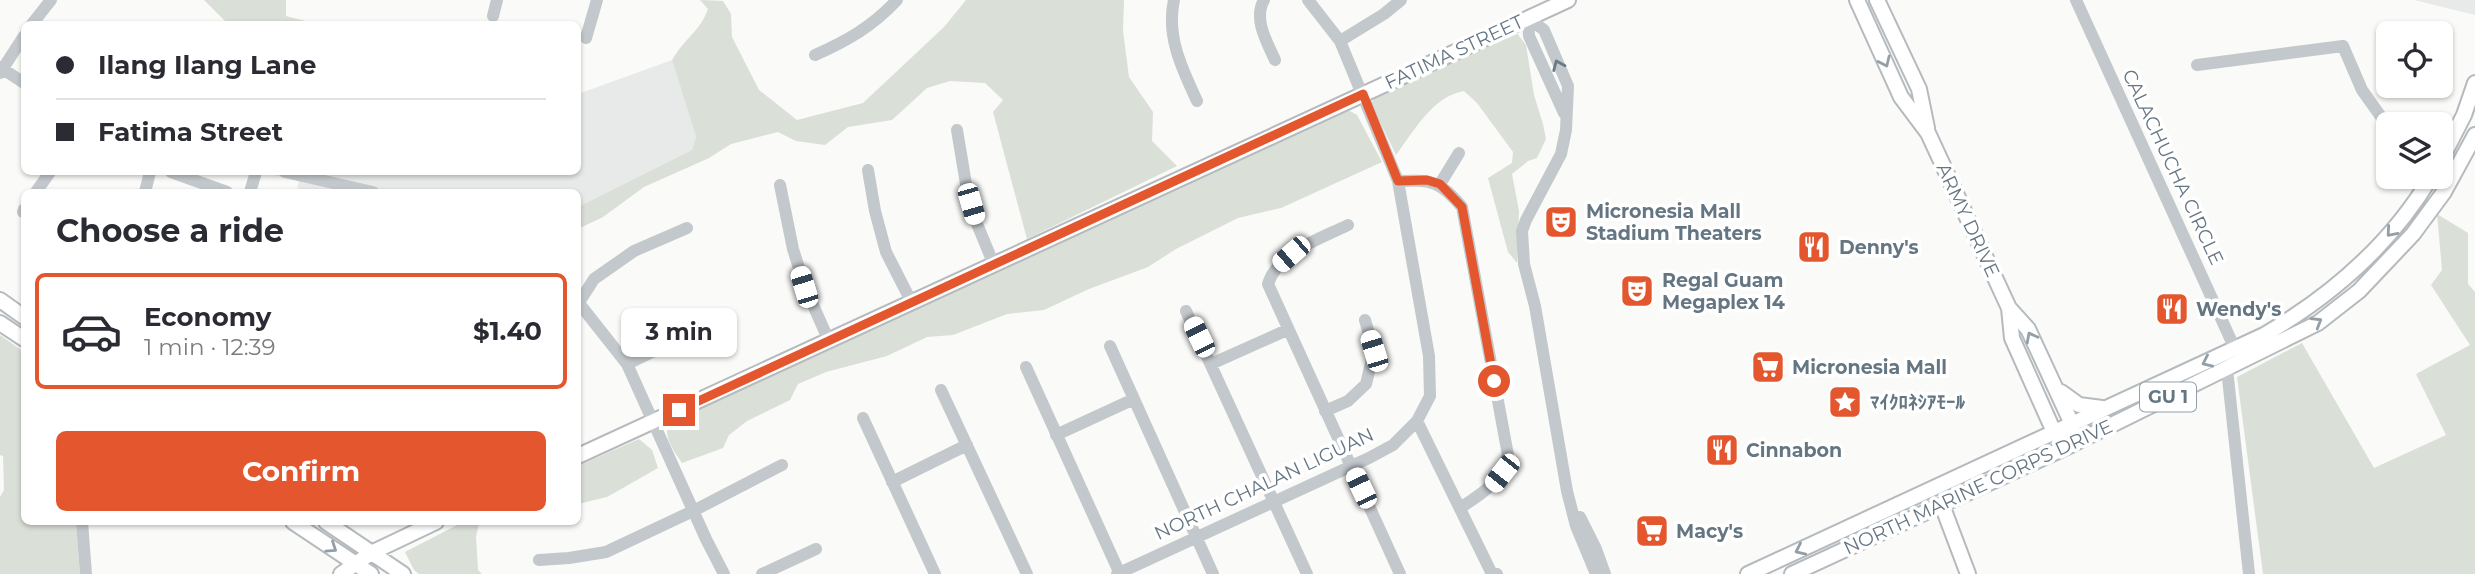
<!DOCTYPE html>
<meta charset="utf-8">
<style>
:root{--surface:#fff;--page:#f7f7f7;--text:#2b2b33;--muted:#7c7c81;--line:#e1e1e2;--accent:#e4572e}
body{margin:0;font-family:Montserrat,sans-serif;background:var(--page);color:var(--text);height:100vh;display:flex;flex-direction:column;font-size:26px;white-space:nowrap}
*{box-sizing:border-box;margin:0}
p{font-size:23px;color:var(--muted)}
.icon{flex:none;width:38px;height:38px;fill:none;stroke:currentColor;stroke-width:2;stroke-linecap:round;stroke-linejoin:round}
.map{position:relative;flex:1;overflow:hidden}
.details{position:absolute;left:21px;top:189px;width:560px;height:336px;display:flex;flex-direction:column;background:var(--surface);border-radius:10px;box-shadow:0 2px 5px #0004}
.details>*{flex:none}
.hud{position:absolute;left:21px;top:21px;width:560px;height:154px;border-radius:10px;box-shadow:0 2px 5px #0004;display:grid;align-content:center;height:154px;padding:0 35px;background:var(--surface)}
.fabs{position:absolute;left:2376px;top:21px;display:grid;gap:14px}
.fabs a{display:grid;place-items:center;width:77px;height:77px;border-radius:10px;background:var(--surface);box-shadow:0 2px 5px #0004;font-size:35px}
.end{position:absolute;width:32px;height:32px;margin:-16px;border:9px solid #e4572e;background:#fff;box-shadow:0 0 0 4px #fff}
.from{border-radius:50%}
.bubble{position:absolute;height:49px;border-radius:10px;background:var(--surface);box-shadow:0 2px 5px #0004;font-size:23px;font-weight:700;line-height:49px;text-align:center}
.car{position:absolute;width:21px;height:42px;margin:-21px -10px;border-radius:9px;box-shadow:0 0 5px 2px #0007;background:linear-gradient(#fff 24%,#345 0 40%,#fff 0 76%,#345 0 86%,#fff 0)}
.hud b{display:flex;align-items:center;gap:24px;height:66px;font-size:26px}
.hud b+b{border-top:2px solid var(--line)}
.hud i{width:18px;height:18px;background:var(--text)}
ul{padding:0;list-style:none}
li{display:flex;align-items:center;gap:21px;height:116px;margin:0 14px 10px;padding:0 21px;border:4px solid transparent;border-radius:10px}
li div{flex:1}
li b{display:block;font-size:26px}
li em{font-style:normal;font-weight:700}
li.selected{border-color:var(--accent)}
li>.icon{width:63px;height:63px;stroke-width:1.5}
h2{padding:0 35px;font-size:32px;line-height:84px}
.cta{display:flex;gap:14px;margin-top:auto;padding:14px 35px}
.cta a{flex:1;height:80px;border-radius:10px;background:var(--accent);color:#fff;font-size:28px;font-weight:700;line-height:80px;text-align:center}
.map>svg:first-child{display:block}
</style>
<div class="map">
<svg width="2475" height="574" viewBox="0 0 2475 574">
<rect width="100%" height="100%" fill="#fafaf8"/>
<path fill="#e8e9e9" d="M2414 0H2475V15Z
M672 60 696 137 692 150 578 207V192H315L297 188 299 181 261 172H578V94Z"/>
<path fill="#dadfd7" d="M204 0H286V16L317 24H228Z
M700 0 723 1 731 14 732 37 759 90 797 120 863 103 944 27 966 0H1124L1123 31 1129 77 1153 112 1152 141 1177 166 1027 239 993 112 1003 100 985 83 950 81 927 88 892 120 848 127 825 145 796 141 778 132 731 144 709 158 644 187 603 217 578 229V207L692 150 696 137 672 60C684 39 701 30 708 9Z
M1516 32 1526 45 1534 95 1543 124 1546 139 1537 158 1528 161 1512 174 1519 211 1517 263 1508 252 1488 178 1512 163 1513 152 1477 103 1464 91C1433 96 1414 131 1396 155L1371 103 1377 94Z
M1350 111 1357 115 1382 162 1281 208 1238 218 1176 249 1148 267 1089 289 1044 310 1007 314 953 335 927 337 887 356 826 372 798 384 790 400 747 421 729 435 723 448 682 463C672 448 661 435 671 418L1335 113Z
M2437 214 2468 233V284L2475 292V574H2263L2237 377 2302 343 2374 468 2446 435 2416 374 2470 345 2431 285 2442 270Z
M0 335 24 352V522H76L80 574H0V497L4 490 3 456 0 455Z
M639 439 652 450 658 468 607 497 578 504V466Z
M463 522 479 523 476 537 478 570 482 574H419L414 570 405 552Z"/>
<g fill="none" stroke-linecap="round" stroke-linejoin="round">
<defs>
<path id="major" d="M1857 0 1901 97 1928 133 2009 308 2028 329 2072 424V433
M1877 0 1919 89 1927 128
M2441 160 2464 115 2475 83
M0 300 24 317
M2009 308 2012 338 2054 432 2061 437
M0 323 24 339
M2061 392 2079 405 2102 408
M578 456 1568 0
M1942 505 1968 574
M293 522 371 574
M326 522 403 574
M341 574 371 553 436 522
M1748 574 2264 335C2331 296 2391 244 2431 177
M1792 574 2071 445 2318 323 2359 291 2413 234 2444 192 2475 135"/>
</defs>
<use href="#major" stroke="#b5babe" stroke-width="18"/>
<path stroke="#c3c8cc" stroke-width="12" d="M1174 0C1166 36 1182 69 1197 101
M1264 0C1253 19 1267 42 1275 60
M2076 0 2235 349
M493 16 497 0
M1528 18 1544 30 1568 86 1566 130 1561 154 1526 220 1522 231 1524 264 1535 306 1567 491 1576 526 1596 574
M1528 18 1529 36 1564 113
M32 24 51 0
M586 38 597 0
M1340 41 1384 14 1401 0
M815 55C847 41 873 26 897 0
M2197 65 2343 46 2362 90 2389 128
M0 67 24 83
M0 73 24 36
M957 130 967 190 975 219 994 265
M868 170 875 211 886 252 912 303
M171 172 227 192
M285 172 373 192
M1398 181C1432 180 1439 180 1462 207L1508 455C1498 484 1485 492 1460 508
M1440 184 1459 153
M780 185 793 249 805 287 829 341
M36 192 50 172
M145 192 150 172
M250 192 256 172
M23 212 24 209
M1348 225C1320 239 1278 252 1268 284L1400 574
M578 302 627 364 706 539 724 574
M578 304 594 279 634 251 687 228
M1186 311 1307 574
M1110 346 1213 574
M2233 361 2227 369 2249 574
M627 364 714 322
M1211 364 1287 330
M1026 367 1120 574
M941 390 1027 574
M1325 411 1348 401 1366 384 1374 351 1365 320
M863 418 935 574
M1417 421 1491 572 1497 574
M1056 435 1134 399
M892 482 967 445
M1580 517 1596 549 1605 574
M82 522 86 574
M539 560 569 558 606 552 695 510 782 465
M762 574 816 549
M1117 574 1369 458 1393 445 1417 421 1430 396 1429 356 1398 181 1340 41 1308 0"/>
<use href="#major" stroke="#fff" stroke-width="14"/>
</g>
<defs><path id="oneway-chevron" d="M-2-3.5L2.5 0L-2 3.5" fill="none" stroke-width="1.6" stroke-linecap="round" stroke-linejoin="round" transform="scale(1.75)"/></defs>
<g stroke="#939fa8">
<use href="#oneway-chevron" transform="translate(1885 62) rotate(65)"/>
<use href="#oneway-chevron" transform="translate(2391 232) rotate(131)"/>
<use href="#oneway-chevron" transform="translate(2317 322) rotate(-31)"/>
<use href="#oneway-chevron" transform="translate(2031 337) rotate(-118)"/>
<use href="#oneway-chevron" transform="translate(2207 362) rotate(155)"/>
<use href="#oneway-chevron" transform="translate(332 548) rotate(34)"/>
<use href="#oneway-chevron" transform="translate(1800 550) rotate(155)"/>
</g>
<use stroke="#6a7a87" href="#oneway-chevron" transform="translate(1558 65) rotate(-113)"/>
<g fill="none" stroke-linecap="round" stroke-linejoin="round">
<path stroke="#e4572e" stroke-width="9" d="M679 410 1363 94 1398 181 1427 180 1440 184 1462 207 1494 381"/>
</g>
<defs>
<symbol id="theatre-square" viewBox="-11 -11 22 22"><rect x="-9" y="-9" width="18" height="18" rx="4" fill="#e4572e" stroke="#fff"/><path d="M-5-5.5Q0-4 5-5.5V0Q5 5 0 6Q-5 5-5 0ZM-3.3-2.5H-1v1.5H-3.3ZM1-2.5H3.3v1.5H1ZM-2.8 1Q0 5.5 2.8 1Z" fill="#fff"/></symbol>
<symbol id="restaurant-square" viewBox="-11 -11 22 22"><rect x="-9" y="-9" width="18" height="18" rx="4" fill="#e4572e" stroke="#fff"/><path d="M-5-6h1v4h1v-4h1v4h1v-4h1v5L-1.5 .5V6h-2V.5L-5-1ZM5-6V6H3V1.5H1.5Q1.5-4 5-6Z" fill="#fff"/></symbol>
<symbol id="supermarket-square" viewBox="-11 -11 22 22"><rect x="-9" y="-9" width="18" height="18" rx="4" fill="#e4572e" stroke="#fff"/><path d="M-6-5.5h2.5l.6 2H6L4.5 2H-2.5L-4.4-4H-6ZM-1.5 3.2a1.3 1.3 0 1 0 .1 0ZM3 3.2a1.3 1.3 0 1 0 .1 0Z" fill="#fff"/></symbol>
<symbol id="sight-square" viewBox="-11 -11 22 22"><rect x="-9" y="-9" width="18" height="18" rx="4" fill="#e4572e" stroke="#fff"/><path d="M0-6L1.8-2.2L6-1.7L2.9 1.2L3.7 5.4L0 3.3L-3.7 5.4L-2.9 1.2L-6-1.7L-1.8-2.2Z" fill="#fff"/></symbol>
</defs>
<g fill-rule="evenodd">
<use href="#theatre-square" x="1542" y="203" width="38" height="38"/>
<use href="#restaurant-square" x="1795" y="228" width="38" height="38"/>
<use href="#theatre-square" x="1618" y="272" width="38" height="38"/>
<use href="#restaurant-square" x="2153" y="290" width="38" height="38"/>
<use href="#supermarket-square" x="1749" y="348" width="38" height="38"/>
<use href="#sight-square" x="1826" y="383" width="38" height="38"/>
<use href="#restaurant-square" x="1703" y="431" width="38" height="38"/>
<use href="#supermarket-square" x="1633" y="512" width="38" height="38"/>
</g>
<g text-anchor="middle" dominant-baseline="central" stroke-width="7" stroke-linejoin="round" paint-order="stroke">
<rect fill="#fff" stroke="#939fa8" stroke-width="2" x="2140" y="382.5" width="56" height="29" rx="5"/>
<g font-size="18" font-weight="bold" fill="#657683">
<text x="2168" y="397">GU 1</text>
</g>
<g font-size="19" fill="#657683" stroke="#fff">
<text transform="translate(1454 52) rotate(-25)">FATIMA STREET</text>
<text transform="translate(2173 167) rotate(65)">CALACHUCHA CIRCLE</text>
<text transform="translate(1968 220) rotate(65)">ARMY DRIVE</text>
<text transform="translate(1264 484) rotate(-25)">NORTH CHALAN LIGUAN</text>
<text transform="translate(1978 487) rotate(-25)">NORTH MARINE CORPS DRIVE</text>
</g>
<g font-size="19" font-weight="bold" fill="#657683" stroke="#fff" text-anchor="start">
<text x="1586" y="211">Micronesia Mall<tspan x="1586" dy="22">Stadium Theaters</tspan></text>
<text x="1839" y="247">Denny's</text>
<text x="1662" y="280">Regal Guam<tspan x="1662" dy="22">Megaplex 14</tspan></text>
<text x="2196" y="309">Wendy's</text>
<text x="1792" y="367">Micronesia Mall</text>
<text x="1870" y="402">ﾏｲｸﾛﾈｼｱﾓｰﾙ</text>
<text x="1746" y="450">Cinnabon</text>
<text x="1676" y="531">Macy's</text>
</g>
</g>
</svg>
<div class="fabs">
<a><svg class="icon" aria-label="locate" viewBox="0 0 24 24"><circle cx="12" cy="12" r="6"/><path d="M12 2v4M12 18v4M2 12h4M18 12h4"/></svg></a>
<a><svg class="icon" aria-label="layers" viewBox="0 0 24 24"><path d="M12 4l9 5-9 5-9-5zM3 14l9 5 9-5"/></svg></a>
</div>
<i class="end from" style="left:1494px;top:381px"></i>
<i class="end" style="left:679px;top:410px"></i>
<div class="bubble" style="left:621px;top:308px;width:116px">3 min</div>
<i class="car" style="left:971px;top:204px;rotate:164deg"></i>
<i class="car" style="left:1291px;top:254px;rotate:229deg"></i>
<i class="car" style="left:804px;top:287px;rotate:343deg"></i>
<i class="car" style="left:1199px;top:337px;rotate:334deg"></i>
<i class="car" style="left:1374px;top:351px;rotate:343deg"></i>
<i class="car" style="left:1502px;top:473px;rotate:218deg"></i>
<i class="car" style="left:1361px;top:488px;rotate:335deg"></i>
<div class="hud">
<b><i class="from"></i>Ilang Ilang Lane</b>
<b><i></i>Fatima Street</b>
</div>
<section class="details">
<h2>Choose a ride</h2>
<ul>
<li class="selected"><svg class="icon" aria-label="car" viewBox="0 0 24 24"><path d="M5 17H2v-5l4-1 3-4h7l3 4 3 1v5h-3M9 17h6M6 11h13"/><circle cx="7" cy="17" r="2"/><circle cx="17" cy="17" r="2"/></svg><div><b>Economy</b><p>1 min · 12:39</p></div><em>$1.40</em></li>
</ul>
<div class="cta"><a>Confirm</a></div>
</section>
</div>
